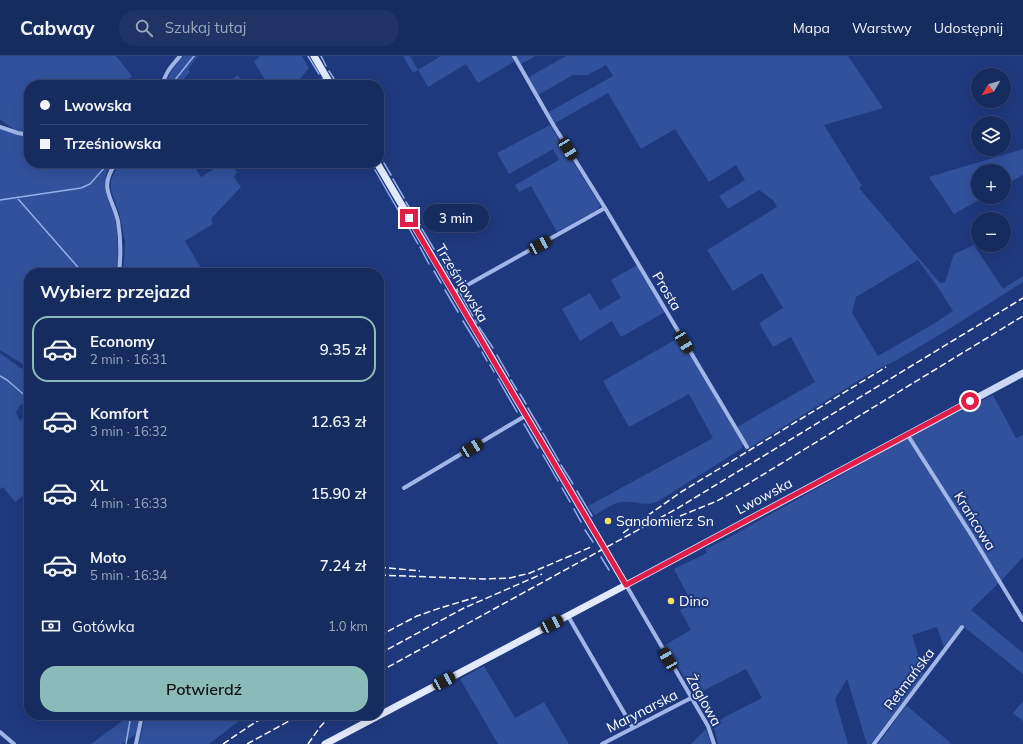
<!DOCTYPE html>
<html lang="pl">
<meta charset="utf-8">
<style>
:root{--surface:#162b5e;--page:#1f3364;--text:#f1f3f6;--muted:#9ea7bc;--line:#354773;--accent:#8bbbb9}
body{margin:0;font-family:Mulish,sans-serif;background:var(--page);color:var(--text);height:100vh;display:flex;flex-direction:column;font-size:15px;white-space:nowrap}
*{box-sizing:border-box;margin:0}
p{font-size:13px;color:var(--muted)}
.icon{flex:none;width:22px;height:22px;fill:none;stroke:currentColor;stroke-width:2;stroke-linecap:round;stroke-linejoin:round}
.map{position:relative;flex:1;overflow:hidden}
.side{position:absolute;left:24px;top:212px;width:360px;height:452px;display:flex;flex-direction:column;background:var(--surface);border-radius:16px;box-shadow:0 4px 16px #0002,0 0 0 1px var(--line)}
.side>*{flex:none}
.banner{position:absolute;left:24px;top:24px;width:360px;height:88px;border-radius:16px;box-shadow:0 4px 16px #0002,0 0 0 1px var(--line);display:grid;align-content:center;height:88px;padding:0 16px;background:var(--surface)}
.needle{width:26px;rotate:232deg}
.tools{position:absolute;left:971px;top:12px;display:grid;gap:8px}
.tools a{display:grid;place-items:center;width:40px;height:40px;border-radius:50%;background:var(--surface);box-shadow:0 4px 16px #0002,0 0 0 1px var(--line);font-size:20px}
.end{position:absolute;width:18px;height:18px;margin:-9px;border:5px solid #e11d48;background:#fff;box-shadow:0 0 0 2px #fff}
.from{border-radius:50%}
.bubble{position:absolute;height:28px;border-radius:14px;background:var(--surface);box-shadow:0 4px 16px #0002,0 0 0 1px var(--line);font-size:13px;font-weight:600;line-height:28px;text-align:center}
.car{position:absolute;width:12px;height:24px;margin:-12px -6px;border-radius:5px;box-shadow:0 0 3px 1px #0007;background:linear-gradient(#222 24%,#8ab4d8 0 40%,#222 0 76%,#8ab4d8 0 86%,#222 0)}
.banner b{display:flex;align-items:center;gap:14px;height:38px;font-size:15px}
.banner b+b{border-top:1px solid var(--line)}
.banner i{width:10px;height:10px;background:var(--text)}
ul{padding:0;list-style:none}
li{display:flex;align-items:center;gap:12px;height:66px;margin:0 8px 6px;padding:0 8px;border:2px solid transparent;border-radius:16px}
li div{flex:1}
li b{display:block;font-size:15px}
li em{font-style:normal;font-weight:600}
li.on{border-color:var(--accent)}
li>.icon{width:36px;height:36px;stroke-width:1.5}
h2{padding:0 16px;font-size:18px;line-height:48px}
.pay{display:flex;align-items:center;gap:10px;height:44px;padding:0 16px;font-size:15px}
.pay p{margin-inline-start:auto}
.cta{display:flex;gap:8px;margin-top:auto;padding:8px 16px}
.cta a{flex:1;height:46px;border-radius:16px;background:var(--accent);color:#111;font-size:16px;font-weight:600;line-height:46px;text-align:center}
header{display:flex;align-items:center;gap:24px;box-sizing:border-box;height:56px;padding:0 20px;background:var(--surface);border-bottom:1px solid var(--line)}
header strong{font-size:19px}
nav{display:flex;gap:22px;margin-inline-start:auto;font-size:14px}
.search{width:280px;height:36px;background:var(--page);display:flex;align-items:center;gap:10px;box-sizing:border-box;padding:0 14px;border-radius:16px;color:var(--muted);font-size:15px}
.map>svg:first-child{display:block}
</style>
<header>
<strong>Cabway</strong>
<div class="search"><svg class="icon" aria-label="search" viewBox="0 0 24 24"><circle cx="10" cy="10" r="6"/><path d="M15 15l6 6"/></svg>Szukaj tutaj</div>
<nav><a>Mapa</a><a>Warstwy</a><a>Udostępnij</a></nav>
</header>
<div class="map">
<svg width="1023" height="688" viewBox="0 0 1023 688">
<rect width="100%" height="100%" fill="#1e397d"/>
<path fill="#31519c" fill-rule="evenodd" d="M0 0H116L132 20 123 29H29V77C15 75 11 72 0 63Z
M183 0H198L188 13 190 16 179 29H168C166 18 177 8 183 0Z
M260 0H302L309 12 295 29H268L254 6Z
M403 0H410L418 14 441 0H512L515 5 478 27 466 8 428 31 418 14 413 17Z
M517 0H536L521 8Z
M566 0H848L883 52 824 69 862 130 859 132 940 227 945 226 954 198 974 189 1003 233 1023 220V226L941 278 895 305 882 311 866 320 749 392 737 371 815 326 791 281 773 291 759 267 783 252 762 217 733 235 707 194 777 151 773 144 759 134 728 153 719 140 745 124 736 109 709 126 675 73 641 93 608 37 555 67 549 56 613 20 606 9 588 19H573L538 39 529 21ZM918 204 939 233 953 255 935 267 878 300 852 257 856 241Z
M238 19 244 29H223Z
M550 69 600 149 598 153 557 176 531 130 519 136 515 129 559 104 553 93 509 118 497 97Z
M0 73 29 80V107H99L108 113 109 114 106 117 105 131 107 142 115 162 117 175 118 205 116 217H29V312L0 294Z
M1023 93V119L1004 129V115H978V141H984L954 158 929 121Z
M119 107H192L201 121 224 107H237L233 111 237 116 234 121 241 131 211 163 213 168 185 185 204 217H122L124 205 125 185 119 157 111 134V124Z
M637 209 665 256 621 281 612 265 580 285 562 253 590 237 600 254 621 242 611 224Z
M680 281 743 388 741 393 657 446C642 451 635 444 621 446 613 447 602 455 595 459L588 450 713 382 689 338 629 371 603 325Z
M0 297 19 311 29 316V351L21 348 16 356 20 365 22 362 29 367V436L15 446 3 431 0 433Z
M993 339 1016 382 1023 379V501L1001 525 910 381Z
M908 382 999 527 971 554 1023 597V618L964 571 962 568 944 591 937 571 912 579 924 618 871 688H867L847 623 835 643 848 688H718L715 675 711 669 734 656 762 642 746 613 695 639 665 589 691 574 680 554 692 547 674 513 707 497 705 493 726 483Z
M484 610 515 662 544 646 569 688H498L460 623Z
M1023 645V665L1013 657Z
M906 650H907L952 688H878Z
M126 659H139L136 678 122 688H91L125 663Z
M145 659H247L209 688H139Z
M706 673 711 688H691Z"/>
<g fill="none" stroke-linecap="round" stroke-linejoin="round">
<path stroke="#94afe9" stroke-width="1.5" d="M308 0 319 18
M321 0 326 10
M329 15 338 29
M322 23 325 29
M171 29 194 0
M379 99 382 104
M370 107 371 109
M384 107 391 119
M375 114 398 154
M393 123 404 142
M17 141 19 144 83 217
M0 144 81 132 90 128 105 111
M406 146 413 158
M402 160 418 188
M416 163 420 169
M422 173 434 193
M420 191 429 208
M437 197 439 200
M442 205 450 221
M434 215 441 227
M445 234 458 256
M460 237 473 260
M475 264 477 267
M463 265 479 291
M479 271 493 292
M482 296 487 305
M497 299 509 320
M490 309 494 316
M0 320 7 324 29 343
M498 323 517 356
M511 324 517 334
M520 338 526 348
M528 352 541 374
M524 368 538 392
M543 377 559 405
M543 399 558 425
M561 409 573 428
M562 432 570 446
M577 435 592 460
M574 453 581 466
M585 474 593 486
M601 501 609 514
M126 688 131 659"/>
<path stroke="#a1b6e8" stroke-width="4" d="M514 0 554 70 605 152 747 391
M163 29C164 17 173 9 180 0
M0 71 18 77 29 79
M102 107 112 112
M116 107C98 132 112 140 118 165 121 183 121 199 119 217
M453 237 605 152
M907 378 972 480 1023 564
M404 432 525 360
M626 529 708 670 714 688
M568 560 633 672
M0 676 14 688
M136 688 142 659
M602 688 691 642
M874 688 962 571"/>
<path stroke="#cbd7f6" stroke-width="7" d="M626 529 1023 317"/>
<path stroke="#e3e9fd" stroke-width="7" d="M314 0 331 29
M325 688 626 529 377 107"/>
<path stroke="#fff" stroke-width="1.5" stroke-dasharray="7 3" stroke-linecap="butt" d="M680 460 717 445 746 429 1023 260
M623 477 681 436 886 311
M379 511 420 515
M379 519 483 523 510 522 530 517 591 491
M379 580 417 560 440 552 477 541
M379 598 464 552 542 518
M379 616 678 452 1023 242
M223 688 248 671 267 659
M247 688 300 659
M308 688 320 671 331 659"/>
</g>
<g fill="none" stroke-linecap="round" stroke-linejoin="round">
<path stroke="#e11d48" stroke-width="5" d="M409 162 626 529 970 345"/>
</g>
<g fill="#f7e260" stroke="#1e397d" stroke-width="1.5">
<circle cx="608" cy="465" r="4"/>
<circle cx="671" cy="545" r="4"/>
</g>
<g text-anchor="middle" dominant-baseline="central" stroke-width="4" stroke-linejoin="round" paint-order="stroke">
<g font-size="14" fill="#fff" stroke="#1e397d">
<text transform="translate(462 227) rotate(59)">Trześniowska</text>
<text transform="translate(667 235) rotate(59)">Prosta</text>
<text transform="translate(764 440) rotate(-28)">Lwowska</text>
<text transform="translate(975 465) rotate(58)">Krańcowa</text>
<text transform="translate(909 623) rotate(-53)">Retmańska</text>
<text transform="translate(704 644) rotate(61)">Żaglowa</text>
<text transform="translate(642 655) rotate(-27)">Marynarska</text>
</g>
<g font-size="14" fill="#fff" stroke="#1e397d" text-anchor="start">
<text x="616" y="465">Sandomierz Sn</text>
<text x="679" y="545">Dino</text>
</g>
</g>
</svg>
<div class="tools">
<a><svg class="needle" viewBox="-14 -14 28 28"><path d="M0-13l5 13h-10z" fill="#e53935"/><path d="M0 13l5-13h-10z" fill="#9ea7bc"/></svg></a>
<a><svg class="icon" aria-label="layers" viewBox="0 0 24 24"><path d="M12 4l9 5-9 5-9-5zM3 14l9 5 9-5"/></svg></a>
<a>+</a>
<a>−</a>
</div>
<i class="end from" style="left:970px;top:345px"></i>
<i class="end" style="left:409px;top:162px"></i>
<div class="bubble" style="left:423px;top:148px;width:66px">3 min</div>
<i class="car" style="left:568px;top:93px;rotate:148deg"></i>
<i class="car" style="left:540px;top:189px;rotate:61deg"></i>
<i class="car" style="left:684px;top:286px;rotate:149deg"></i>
<i class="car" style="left:472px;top:392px;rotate:59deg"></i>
<i class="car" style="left:552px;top:568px;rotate:63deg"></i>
<i class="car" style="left:668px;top:603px;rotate:330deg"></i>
<i class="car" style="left:444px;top:625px;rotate:62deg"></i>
<div class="banner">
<b><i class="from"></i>Lwowska</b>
<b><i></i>Trześniowska</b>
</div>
<section class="side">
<h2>Wybierz przejazd</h2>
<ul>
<li class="on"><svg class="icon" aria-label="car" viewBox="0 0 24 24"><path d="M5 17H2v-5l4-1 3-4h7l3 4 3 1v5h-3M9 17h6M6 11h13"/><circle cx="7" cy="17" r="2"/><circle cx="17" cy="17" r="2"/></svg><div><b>Economy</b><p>2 min · 16:31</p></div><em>9.35 zł</em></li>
<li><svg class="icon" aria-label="car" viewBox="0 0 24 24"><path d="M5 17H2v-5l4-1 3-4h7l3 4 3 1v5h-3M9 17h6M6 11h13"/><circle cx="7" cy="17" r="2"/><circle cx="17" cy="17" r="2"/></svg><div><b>Komfort</b><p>3 min · 16:32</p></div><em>12.63 zł</em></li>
<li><svg class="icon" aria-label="car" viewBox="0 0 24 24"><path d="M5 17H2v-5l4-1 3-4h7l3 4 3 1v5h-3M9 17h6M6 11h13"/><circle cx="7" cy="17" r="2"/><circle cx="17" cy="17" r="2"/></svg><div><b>XL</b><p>4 min · 16:33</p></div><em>15.90 zł</em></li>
<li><svg class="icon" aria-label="car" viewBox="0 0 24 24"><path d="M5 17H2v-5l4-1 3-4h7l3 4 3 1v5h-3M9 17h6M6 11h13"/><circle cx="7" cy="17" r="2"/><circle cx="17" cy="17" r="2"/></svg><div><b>Moto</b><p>5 min · 16:34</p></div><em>7.24 zł</em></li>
</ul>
<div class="pay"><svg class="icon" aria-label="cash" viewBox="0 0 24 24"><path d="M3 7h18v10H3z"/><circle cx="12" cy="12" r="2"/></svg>Gotówka<p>1.0 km</p></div>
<div class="cta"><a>Potwierdź</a></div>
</section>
</div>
